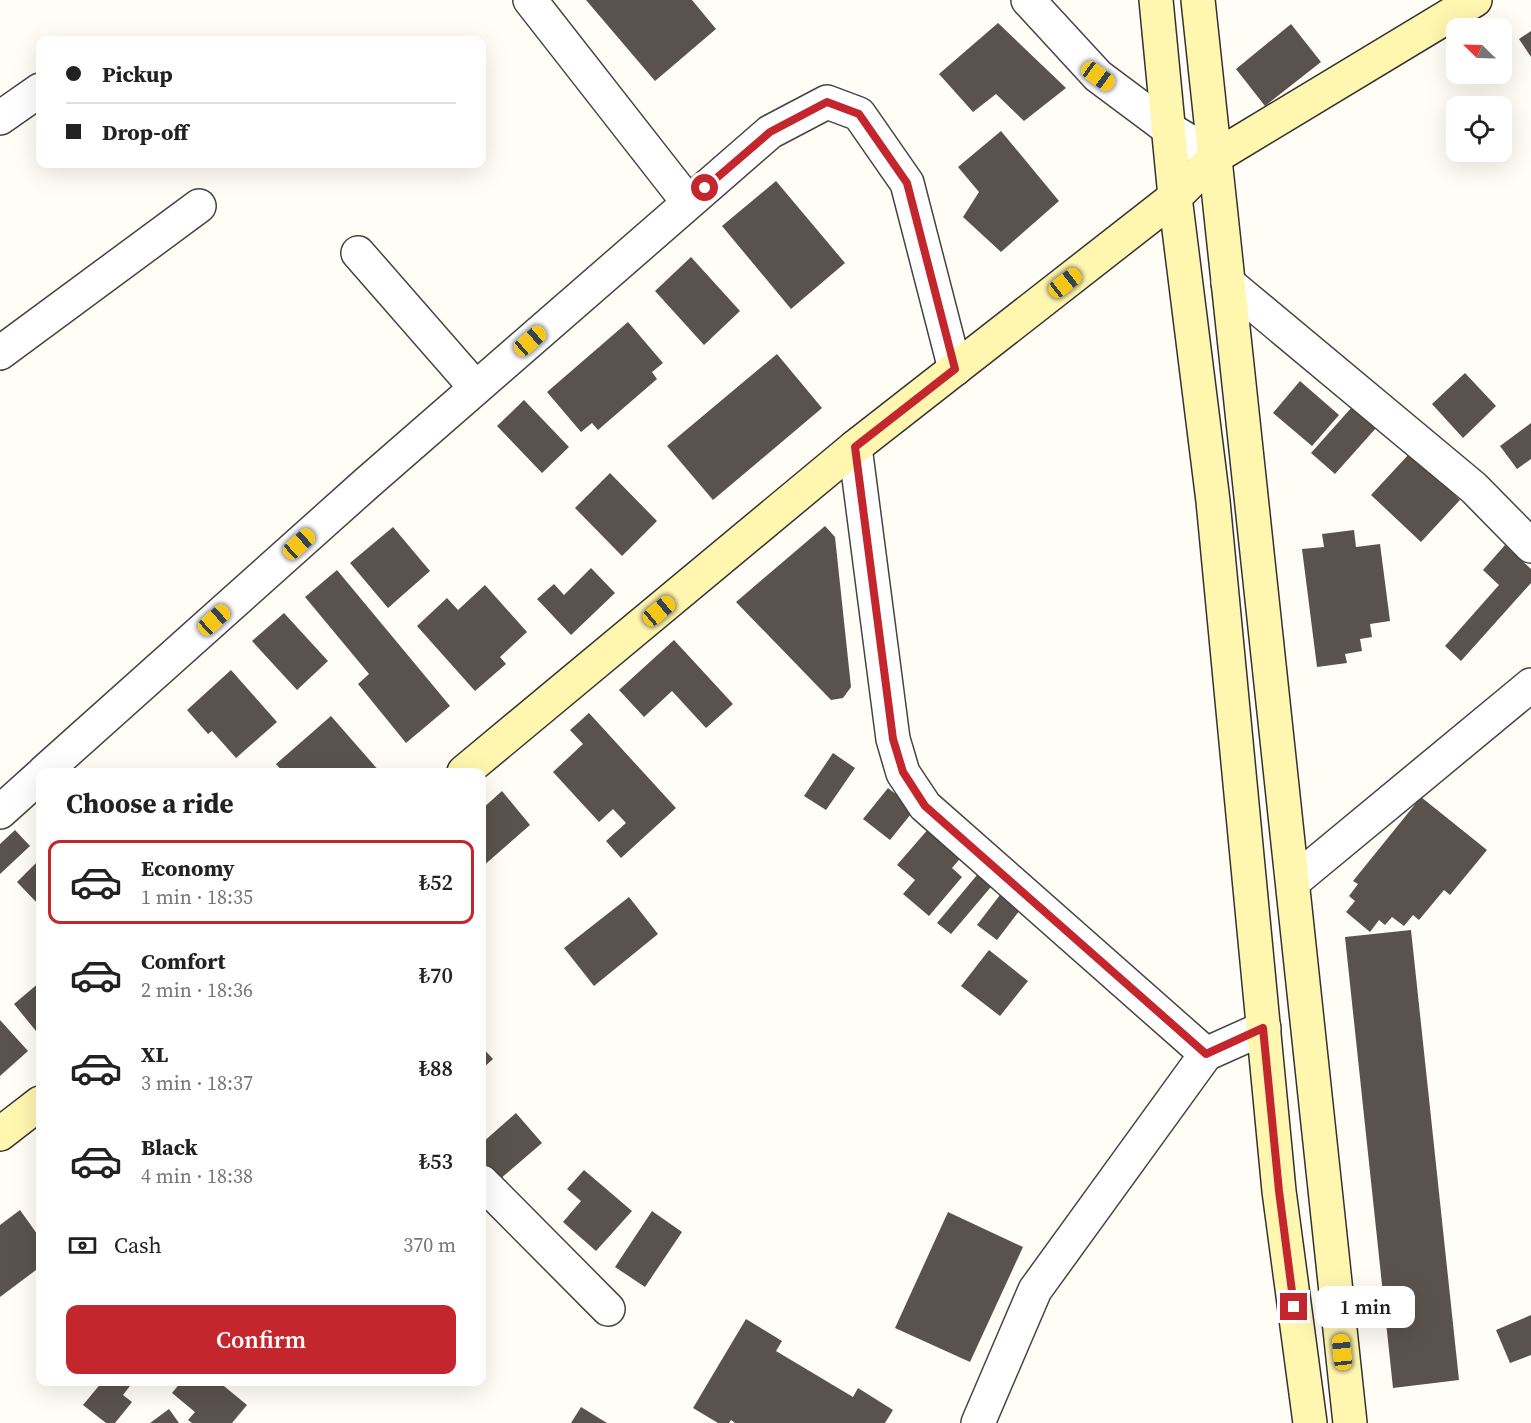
<!DOCTYPE html>
<meta charset="utf-8">
<style>
:root{--surface:#fff;--page:#f2f2f2;--text:#222;--muted:#767676;--line:#e0e0e0;--accent:#c4262e}
body{margin:0;font-family:"Source Serif 4",serif;background:var(--page);color:var(--text);height:100vh;display:flex;flex-direction:column;font-size:22px;white-space:nowrap}
*{box-sizing:border-box;margin:0}
p{font-size:20px;color:var(--muted)}
.icon{flex:none;width:33px;height:33px;fill:none;stroke:currentColor;stroke-width:2;stroke-linecap:round;stroke-linejoin:round}
.map{position:relative;flex:1;overflow:hidden}
.panel{position:absolute;left:36px;top:768px;width:450px;height:618px;display:flex;flex-direction:column;background:var(--surface);border-radius:12px;box-shadow:0 6px 24px #0002}
.panel>*{flex:none}
.top-card{position:absolute;left:36px;top:36px;width:450px;height:132px;border-radius:12px;box-shadow:0 6px 24px #0002;display:grid;align-content:center;height:132px;padding:0 30px;background:var(--surface)}
.needle{width:39px;rotate:293deg}
.controls{position:absolute;left:1446px;top:18px;display:grid;gap:12px}
.controls a{display:grid;place-items:center;width:66px;height:66px;border-radius:12px;background:var(--surface);box-shadow:0 6px 24px #0002;font-size:30px}
.end{position:absolute;width:27px;height:27px;margin:-14px;border:8px solid #c4262e;background:#fff;box-shadow:0 0 0 3px #fff}
.from{border-radius:50%}
.bubble{position:absolute;height:42px;border-radius:12px;background:var(--surface);box-shadow:0 6px 24px #0002;font-size:20px;font-weight:600;line-height:42px;text-align:center}
.car{position:absolute;width:18px;height:36px;margin:-18px -9px;border-radius:8px;box-shadow:0 0 4px 2px #0007;background:linear-gradient(#f5c518 24%,#345 0 40%,#f5c518 0 76%,#345 0 86%,#f5c518 0)}
.top-card b{display:flex;align-items:center;gap:21px;height:57px;font-size:22px}
.top-card b+b{border-top:2px solid var(--line)}
.top-card i{width:15px;height:15px;background:var(--text)}
ul{padding:0;list-style:none}
li{display:flex;align-items:center;gap:18px;height:84px;margin:0 12px 9px;padding:0 18px;border:3px solid transparent;border-radius:12px}
li div{flex:1}
li b{display:block;font-size:22px}
li em{font-style:normal;font-weight:600}
li.current{border-color:var(--accent)}
li>.icon{width:54px;height:54px;stroke-width:1.5}
h2{padding:0 30px;font-size:27px;line-height:72px}
.pay{display:flex;align-items:center;gap:15px;height:66px;padding:0 30px;font-size:22px}
.pay p{margin-inline-start:auto}
.button{display:flex;gap:12px;margin-top:auto;padding:12px 30px}
.button a{flex:1;height:69px;border-radius:12px;background:var(--accent);color:#fff;font-size:24px;font-weight:600;line-height:69px;text-align:center}
.map>svg:first-child{display:block}
</style>
<div class="map">
<svg width="1531" height="1423" viewBox="0 0 1531 1423">
<rect width="100%" height="100%" fill="#fffdf5"/>
<path fill="#5a524d" d="M586 0H692L716 29 655 81Z
M998 23 1066 88 1024 121 996 94 973 112 939 74Z
M1291 24 1321 62 1265 106 1236 69Z
M1531 31V57L1519 39Z
M1001 131 1059 201 1001 252 963 217 979 192 958 167Z
M776 181 845 263 791 309 722 226Z
M691 257 740 311 704 345 655 291Z
M628 322 663 363 652 372 657 379 598 430 592 423 581 432 547 392Z
M777 354 822 408 713 500 667 446Z
M1465 373 1496 406 1463 438 1432 404Z
M1300 381 1339 415 1312 446 1273 413Z
M524 400 569 447 542 473 497 426Z
M1352 407 1376 428 1335 474 1311 453Z
M1531 423V459L1517 469 1500 446Z
M1410 453 1460 500 1421 542 1371 495Z
M610 473 657 521 622 556 575 508Z
M825 526 835 537 851 687 843 698 831 700 736 602Z
M393 527 430 571 388 608 350 563Z
M1354 530 1356 547 1380 544 1390 621 1370 624 1372 637 1360 639 1362 651 1345 654 1347 663 1317 667 1302 549 1324 547 1322 534Z
M1505 545 1531 569V583L1461 661 1445 646 1499 585 1483 570Z
M591 568 615 593 571 635 537 599 554 584 564 595Z
M337 570 450 706 406 743 358 684 369 674 305 597Z
M485 585 527 632 500 657 506 664 475 691 417 626 447 598 458 610Z
M284 613 328 661 297 690 252 641Z
M674 640 733 704 706 728 672 691 644 717 619 690Z
M231 670 277 722 236 758 212 731 208 734 187 710Z
M589 713 676 808 621 858 606 841 626 823 613 809 599 822 553 772 583 744 570 730Z
M331 716 380 772H283L276 764Z
M833 753 855 768 826 810 804 796Z
M888 788 915 809 890 840 863 819Z
M502 791 530 825 482 867V809Z
M1421 797 1487 850 1450 895 1444 890 1419 920 1413 915 1404 926 1392 917 1385 925 1379 920 1370 932 1346 912 1355 901 1349 896 1358 884 1353 881Z
M930 827 963 855 952 868 962 877 929 916 903 894 915 880 897 865Z
M15 830 30 846 0 874V844Z
M40 859V906L17 882Z
M982 869 996 881 951 934 937 923Z
M1003 891 1023 906 997 940 977 925Z
M629 897 658 934 594 986 564 948Z
M1411 930 1459 1380 1393 1388 1345 937Z
M989 950 1028 981 1000 1016 961 986Z
M40 982V1036L14 1004Z
M0 1020 28 1051 0 1076Z
M482 1047 493 1059 482 1069Z
M516 1113 542 1143 499 1180 482 1159V1143Z
M584 1170 632 1211 596 1251 563 1222 581 1201 567 1189Z
M20 1210 40 1238V1267L0 1297V1225Z
M652 1211 682 1232 645 1287 615 1267Z
M948 1212 1023 1247 970 1362 895 1328Z
M1531 1315V1355L1510 1363 1496 1330Z
M746 1319 782 1341 776 1351 853 1397 858 1388 893 1410 885 1423H735L731 1420 729 1423H718L693 1408Z
M102 1382H133L123 1395 132 1402 115 1423H106L83 1405Z
M181 1382H219L247 1405 232 1423H192L188 1420 195 1412 172 1393Z
M581 1407 607 1423H571Z
M169 1409 179 1423H150Z"/>
<g fill="none" stroke-linecap="round" stroke-linejoin="round">
<defs>
<path id="street" d="M530 0 688 202
M1028 0 1098 76 1169 129 1215 157
M0 118 40 90
M358 253 476 388
M1228 283 1474 488 1531 546
M0 353 199 206
M855 447 893 739 903 773 925 806 1206 1054
M44 772 367 483 770 132 827 102 859 114 907 183 955 369
M0 812 40 776
M1293 882 1531 685
M482 1182 608 1309
M978 1423 1035 1290 1206 1054 1264 1028"/>
<path id="secondary" d="M1156 0 1175 197 1213 501 1279 1191 1310 1423
M1198 0 1350 1423
M464 772 855 447 1175 197 1215 157 1475 0
M0 1134 40 1103"/>
</defs>
<use href="#street" stroke="#444" stroke-width="36"/>
<use href="#secondary" stroke="#333" stroke-width="36"/>
<use href="#street" stroke="#fff" stroke-width="33"/>
<use href="#secondary" stroke="#fff6b0" stroke-width="33"/>
</g>
<g fill="none" stroke-linecap="round" stroke-linejoin="round">
<path stroke="#c4262e" stroke-width="8" d="M705 188 770 132 827 102 859 114 907 183 955 369 855 447 893 739 903 772 925 806 1206 1054 1263 1028 1279 1191 1294 1307"/>
</g>
</svg>
<div class="controls">
<a><svg class="needle" viewBox="-14 -14 28 28"><path d="M0-13l5 13h-10z" fill="#e53935"/><path d="M0 13l5-13h-10z" fill="#767676"/></svg></a>
<a><svg class="icon" aria-label="locate" viewBox="0 0 24 24"><circle cx="12" cy="12" r="6"/><path d="M12 2v4M12 18v4M2 12h4M18 12h4"/></svg></a>
</div>
<i class="end from" style="left:705px;top:188px"></i>
<i class="end" style="left:1294px;top:1307px"></i>
<div class="bubble" style="left:1316px;top:1286px;width:99px">1 min</div>
<i class="car" style="left:1098px;top:76px;rotate:126deg"></i>
<i class="car" style="left:1065px;top:283px;rotate:52deg"></i>
<i class="car" style="left:530px;top:341px;rotate:49deg"></i>
<i class="car" style="left:299px;top:544px;rotate:48deg"></i>
<i class="car" style="left:659px;top:611px;rotate:50deg"></i>
<i class="car" style="left:214px;top:620px;rotate:48deg"></i>
<i class="car" style="left:1342px;top:1352px;rotate:354deg"></i>
<div class="top-card">
<b><i class="from"></i>Pickup</b>
<b><i></i>Drop-off</b>
</div>
<section class="panel">
<h2>Choose a ride</h2>
<ul>
<li class="current"><svg class="icon" aria-label="car" viewBox="0 0 24 24"><path d="M5 17H2v-5l4-1 3-4h7l3 4 3 1v5h-3M9 17h6M6 11h13"/><circle cx="7" cy="17" r="2"/><circle cx="17" cy="17" r="2"/></svg><div><b>Economy</b><p>1 min · 18:35</p></div><em>₺52</em></li>
<li><svg class="icon" aria-label="car" viewBox="0 0 24 24"><path d="M5 17H2v-5l4-1 3-4h7l3 4 3 1v5h-3M9 17h6M6 11h13"/><circle cx="7" cy="17" r="2"/><circle cx="17" cy="17" r="2"/></svg><div><b>Comfort</b><p>2 min · 18:36</p></div><em>₺70</em></li>
<li><svg class="icon" aria-label="car" viewBox="0 0 24 24"><path d="M5 17H2v-5l4-1 3-4h7l3 4 3 1v5h-3M9 17h6M6 11h13"/><circle cx="7" cy="17" r="2"/><circle cx="17" cy="17" r="2"/></svg><div><b>XL</b><p>3 min · 18:37</p></div><em>₺88</em></li>
<li><svg class="icon" aria-label="car" viewBox="0 0 24 24"><path d="M5 17H2v-5l4-1 3-4h7l3 4 3 1v5h-3M9 17h6M6 11h13"/><circle cx="7" cy="17" r="2"/><circle cx="17" cy="17" r="2"/></svg><div><b>Black</b><p>4 min · 18:38</p></div><em>₺53</em></li>
</ul>
<div class="pay"><svg class="icon" aria-label="cash" viewBox="0 0 24 24"><path d="M3 7h18v10H3z"/><circle cx="12" cy="12" r="2"/></svg>Cash<p>370 m</p></div>
<div class="button"><a>Confirm</a></div>
</section>
</div>
